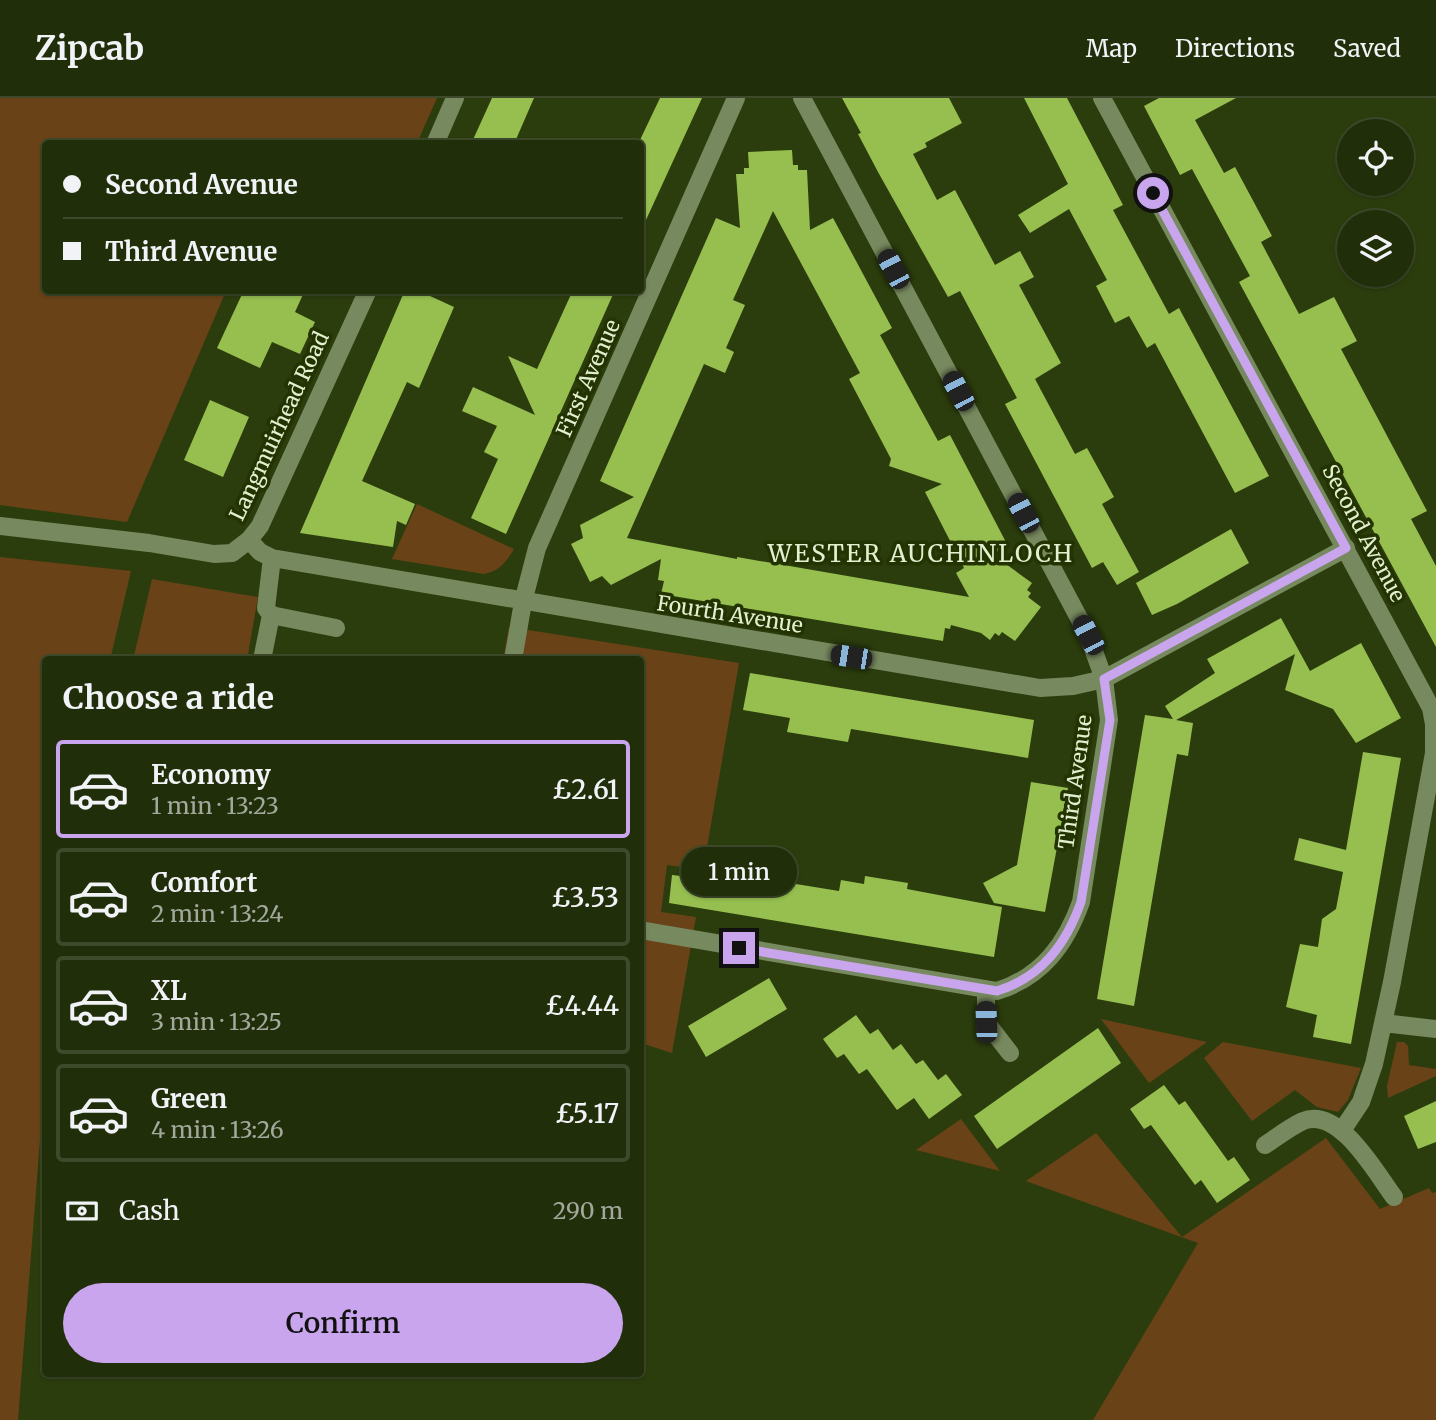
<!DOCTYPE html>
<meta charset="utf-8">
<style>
:root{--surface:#212e0a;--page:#293613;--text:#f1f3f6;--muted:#a2a89c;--line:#3e4a2b;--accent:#c9a5ee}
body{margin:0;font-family:Merriweather,serif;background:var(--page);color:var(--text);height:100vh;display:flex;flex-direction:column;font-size:26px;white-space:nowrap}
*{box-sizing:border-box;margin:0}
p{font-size:23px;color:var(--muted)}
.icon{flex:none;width:38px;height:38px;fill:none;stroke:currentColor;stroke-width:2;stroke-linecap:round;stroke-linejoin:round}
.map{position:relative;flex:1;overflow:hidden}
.drawer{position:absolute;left:42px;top:558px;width:602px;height:721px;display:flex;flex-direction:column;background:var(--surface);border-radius:7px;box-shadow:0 2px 5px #0004,0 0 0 2px var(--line)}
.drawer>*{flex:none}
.hud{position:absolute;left:42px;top:42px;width:602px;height:154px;border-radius:7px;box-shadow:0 2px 5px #0004,0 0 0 2px var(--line);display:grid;align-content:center;height:154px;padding:0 21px;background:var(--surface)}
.buttons{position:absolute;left:1337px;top:21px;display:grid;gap:14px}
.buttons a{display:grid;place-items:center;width:77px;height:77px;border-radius:50%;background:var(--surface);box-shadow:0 2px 5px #0004,0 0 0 2px var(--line);font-size:35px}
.end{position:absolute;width:32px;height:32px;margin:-16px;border:9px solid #c9a5ee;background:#111;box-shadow:0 0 0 4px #111}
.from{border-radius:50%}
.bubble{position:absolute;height:49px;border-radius:24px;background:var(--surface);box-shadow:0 2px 5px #0004,0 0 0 2px var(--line);font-size:23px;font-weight:600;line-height:49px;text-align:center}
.car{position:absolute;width:21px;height:42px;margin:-21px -10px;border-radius:9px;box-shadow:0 0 5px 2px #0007;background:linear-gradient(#222 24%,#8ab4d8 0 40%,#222 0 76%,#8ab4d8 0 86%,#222 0)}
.hud b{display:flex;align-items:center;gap:24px;height:66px;font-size:26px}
.hud b+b{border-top:2px solid var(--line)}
.hud i{width:18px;height:18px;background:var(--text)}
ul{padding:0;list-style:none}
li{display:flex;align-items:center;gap:21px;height:98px;margin:0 14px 10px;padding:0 7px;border:4px solid var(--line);border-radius:7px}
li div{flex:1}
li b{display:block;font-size:26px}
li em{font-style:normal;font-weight:600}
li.on{border-color:var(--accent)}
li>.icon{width:63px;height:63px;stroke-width:1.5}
h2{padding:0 21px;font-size:32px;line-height:84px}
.pay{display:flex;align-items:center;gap:18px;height:77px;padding:0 21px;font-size:26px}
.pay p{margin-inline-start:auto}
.button{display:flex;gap:14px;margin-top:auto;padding:14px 21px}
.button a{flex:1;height:80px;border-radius:42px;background:var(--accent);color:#111;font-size:28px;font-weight:600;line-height:80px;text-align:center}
header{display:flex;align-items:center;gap:42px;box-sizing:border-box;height:98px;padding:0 35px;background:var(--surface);border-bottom:2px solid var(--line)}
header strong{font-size:33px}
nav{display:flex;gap:38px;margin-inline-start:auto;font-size:24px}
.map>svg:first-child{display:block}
</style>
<header>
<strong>Zipcab</strong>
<nav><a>Map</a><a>Directions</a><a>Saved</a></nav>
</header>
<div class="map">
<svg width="1436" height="1322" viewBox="0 0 1436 1322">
<rect width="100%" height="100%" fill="#2c3d0d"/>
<path fill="#694317" d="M0 0H437L417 45 46 46V192L226 193 127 424 0 407Z
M417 406 514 451C506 464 500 473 484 476L392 461Z
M0 459 131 473 110 562H46V966L18 1322H0Z
M152 481 258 499 247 562H133Z
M509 529 739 565 703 772 667 767 661 814 696 819 672 955 641 945 640 562H503Z
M1101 921 1207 944 1149 985Z
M1223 944 1361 970 1348 1002 1338 1014 1317 1009 1295 992 1252 1023 1204 960Z
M1397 944H1404L1408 948 1409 967 1436 971V978L1388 1000 1387 988Z
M961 1021 1000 1073 916 1052Z
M1096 1035 1182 1139 1326 1040 1380 1111 1429 1090 1432 1095 1436 1094V1322H1093L1198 1145 1026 1083Z"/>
<path fill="#96bf50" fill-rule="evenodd" d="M492 0H534L514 46H471Z
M660 0H702L640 135V42Z
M842 0H949L962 25 925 45 927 49 913 56 937 102 955 92 995 167 1020 153 1034 179 1019 187 1061 265 1035 281 1075 356 1087 350 1114 399 1102 406 1139 474 1117 487 1103 464 1092 470 1005 306 1017 300 960 193 948 199 878 74 858 36 861 35Z
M1024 0H1067L1123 107 1113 112 1169 216 1179 210 1269 378 1235 395 1155 245 1147 250 1129 218 1115 225 1096 188 1107 182 1069 111 1030 135 1018 117 1068 86Z
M1159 0H1236L1195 22 1224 75 1235 69 1272 138 1261 144 1299 216 1334 199 1357 243 1341 251 1427 413 1411 421 1436 468V549L1239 184 1250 178 1192 71 1180 77 1144 8Z
M792 52 793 67H798V72H807L810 132 833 120 892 230 880 237 938 343 950 337 1008 448 992 456 1032 485 1027 492 1031 495 1028 499 1041 509 1015 543 1002 534 999 538 995 535 990 542 981 535 951 527 950 531 945 530 943 543 661 496 664 483 658 482 661 461 611 487 602 478 590 484 571 446 583 440 580 427 634 399 600 383 716 120 740 130 736 76H744V70H749L748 54ZM773 113 860 275 849 281 891 361 889 368 942 386 925 394 964 470 956 475 969 499 737 459V461L627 440 704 266 725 275 734 254 726 250 745 207 733 202Z
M244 192H305L295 214 315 224 300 256 272 244 260 270 217 250Z
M405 192H417L454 209 419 290 407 284 362 383 415 406 406 427 397 423 393 449 300 435Z
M573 192H615L506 436 471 420 498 361 484 354 497 328 462 313 473 289 535 317 508 258 537 271Z
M210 302 249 319 223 379 184 362Z
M1231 431 1249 465 1177 506 1152 517 1136 485Z
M1281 520 1310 573 1361 545 1401 620 1356 645 1333 611 1285 592 1295 556 1176 622 1193 625 1188 658 1177 656 1134 908 1097 901 1145 617 1173 621 1165 608 1215 575 1207 561Z
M750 575 1034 622 1028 660 851 631 848 644 787 634 790 620 743 612Z
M1363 654 1401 660 1351 946 1313 939 1317 917 1286 909 1300 846 1318 849 1322 821 1336 811 1343 774 1294 762 1299 740 1346 752Z
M1031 684 1068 690 1045 814 994 805 983 785 1017 767Z
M717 773 839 793 841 782 864 786 865 778 908 785 907 791 1002 809 994 859 669 805 672 777 715 782Z
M769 880 787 911 706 959 688 928Z
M856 917 870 936 878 931 893 952 901 946 916 966 923 962 938 982 946 976 962 997 929 1021 914 1000 897 1012 867 971 859 976 844 956 837 960 823 941Z
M1098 930 1121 965 997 1051 974 1018Z
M1164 987 1179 1007 1185 1003 1228 1063 1234 1059 1250 1082 1217 1105 1201 1082 1195 1087 1151 1027 1144 1031 1130 1011Z
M1436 1003V1044L1418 1051 1404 1018Z"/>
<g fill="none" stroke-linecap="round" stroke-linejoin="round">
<path stroke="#77895e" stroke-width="18" d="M1102 0 1431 610 1434 626V655L1392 884 1374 966 1361 1004 1343 1031
M435 46 455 0
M0 428 149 445 214 456 232 455 249 442 260 428 368 192
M249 442 260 454 272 460 1040 590 1073 588 1104 581 1346 450
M272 460 266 510 271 517 336 530
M262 562 271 517
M513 562 523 504 537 450 736 0
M640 832 997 893C1042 879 1066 846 1081 804L1109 622 1104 581 1088 537 802 0
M986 891V924L1010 955
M1383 925 1436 931
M1265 1047C1277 1039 1290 1029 1303 1023 1339 1008 1376 1075 1394 1099"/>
</g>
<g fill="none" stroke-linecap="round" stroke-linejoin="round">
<path stroke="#c9a5ee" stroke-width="9" d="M739 850 997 893C1042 879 1066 846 1081 804L1110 622 1104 581 1346 450 1153 95"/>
</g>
<g text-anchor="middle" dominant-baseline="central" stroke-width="7" stroke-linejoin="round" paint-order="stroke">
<g font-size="21" fill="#e2f0cf" stroke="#233301">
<text transform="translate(588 280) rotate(-66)">First Avenue</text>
<text transform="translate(279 328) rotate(-65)">Langmuirhead Road</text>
<text transform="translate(1364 435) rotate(62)">Second Avenue</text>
<text transform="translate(730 516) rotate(9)">Fourth Avenue</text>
<text transform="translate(1075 684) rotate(-82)">Third Avenue</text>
</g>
<g font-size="24" letter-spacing="2" fill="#e2f0cf" stroke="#233301">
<text x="921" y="455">WESTER AUCHINLOCH</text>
</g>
</g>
</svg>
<div class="buttons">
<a><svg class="icon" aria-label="locate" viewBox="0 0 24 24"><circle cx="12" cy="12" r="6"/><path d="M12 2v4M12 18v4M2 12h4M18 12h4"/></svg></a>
<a><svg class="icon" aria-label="layers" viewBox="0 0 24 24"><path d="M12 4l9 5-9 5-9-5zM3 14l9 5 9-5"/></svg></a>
</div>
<i class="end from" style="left:1153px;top:95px"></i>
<i class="end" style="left:739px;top:850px"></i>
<div class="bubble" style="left:681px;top:749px;width:116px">1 min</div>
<i class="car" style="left:893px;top:171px;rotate:332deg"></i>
<i class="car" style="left:958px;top:293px;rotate:332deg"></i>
<i class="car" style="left:1023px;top:415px;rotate:332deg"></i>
<i class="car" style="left:1088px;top:537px;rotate:332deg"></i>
<i class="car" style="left:851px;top:559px;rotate:279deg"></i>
<i class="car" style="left:986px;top:924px;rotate:358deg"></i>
<div class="hud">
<b><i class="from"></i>Second Avenue</b>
<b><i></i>Third Avenue</b>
</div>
<section class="drawer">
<h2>Choose a ride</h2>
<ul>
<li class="on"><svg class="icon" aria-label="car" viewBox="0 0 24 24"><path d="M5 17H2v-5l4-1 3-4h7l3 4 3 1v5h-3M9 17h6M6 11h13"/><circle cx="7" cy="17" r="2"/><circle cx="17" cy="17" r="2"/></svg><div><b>Economy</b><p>1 min · 13:23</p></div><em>£2.61</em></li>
<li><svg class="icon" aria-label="car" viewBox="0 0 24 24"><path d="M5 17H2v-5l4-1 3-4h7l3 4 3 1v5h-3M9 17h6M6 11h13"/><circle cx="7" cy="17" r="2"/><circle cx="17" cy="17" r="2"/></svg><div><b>Comfort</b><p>2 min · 13:24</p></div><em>£3.53</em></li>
<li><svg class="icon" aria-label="car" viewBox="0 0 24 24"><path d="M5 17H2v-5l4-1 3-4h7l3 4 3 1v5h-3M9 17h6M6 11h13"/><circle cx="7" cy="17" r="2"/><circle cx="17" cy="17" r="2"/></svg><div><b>XL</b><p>3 min · 13:25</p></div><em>£4.44</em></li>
<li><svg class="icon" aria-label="car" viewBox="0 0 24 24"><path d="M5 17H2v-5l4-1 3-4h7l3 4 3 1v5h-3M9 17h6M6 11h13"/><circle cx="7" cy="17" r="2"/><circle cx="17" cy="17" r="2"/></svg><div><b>Green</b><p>4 min · 13:26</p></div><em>£5.17</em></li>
</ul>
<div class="pay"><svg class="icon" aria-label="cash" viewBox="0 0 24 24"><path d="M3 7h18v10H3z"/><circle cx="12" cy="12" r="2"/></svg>Cash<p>290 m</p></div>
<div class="button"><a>Confirm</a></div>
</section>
</div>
